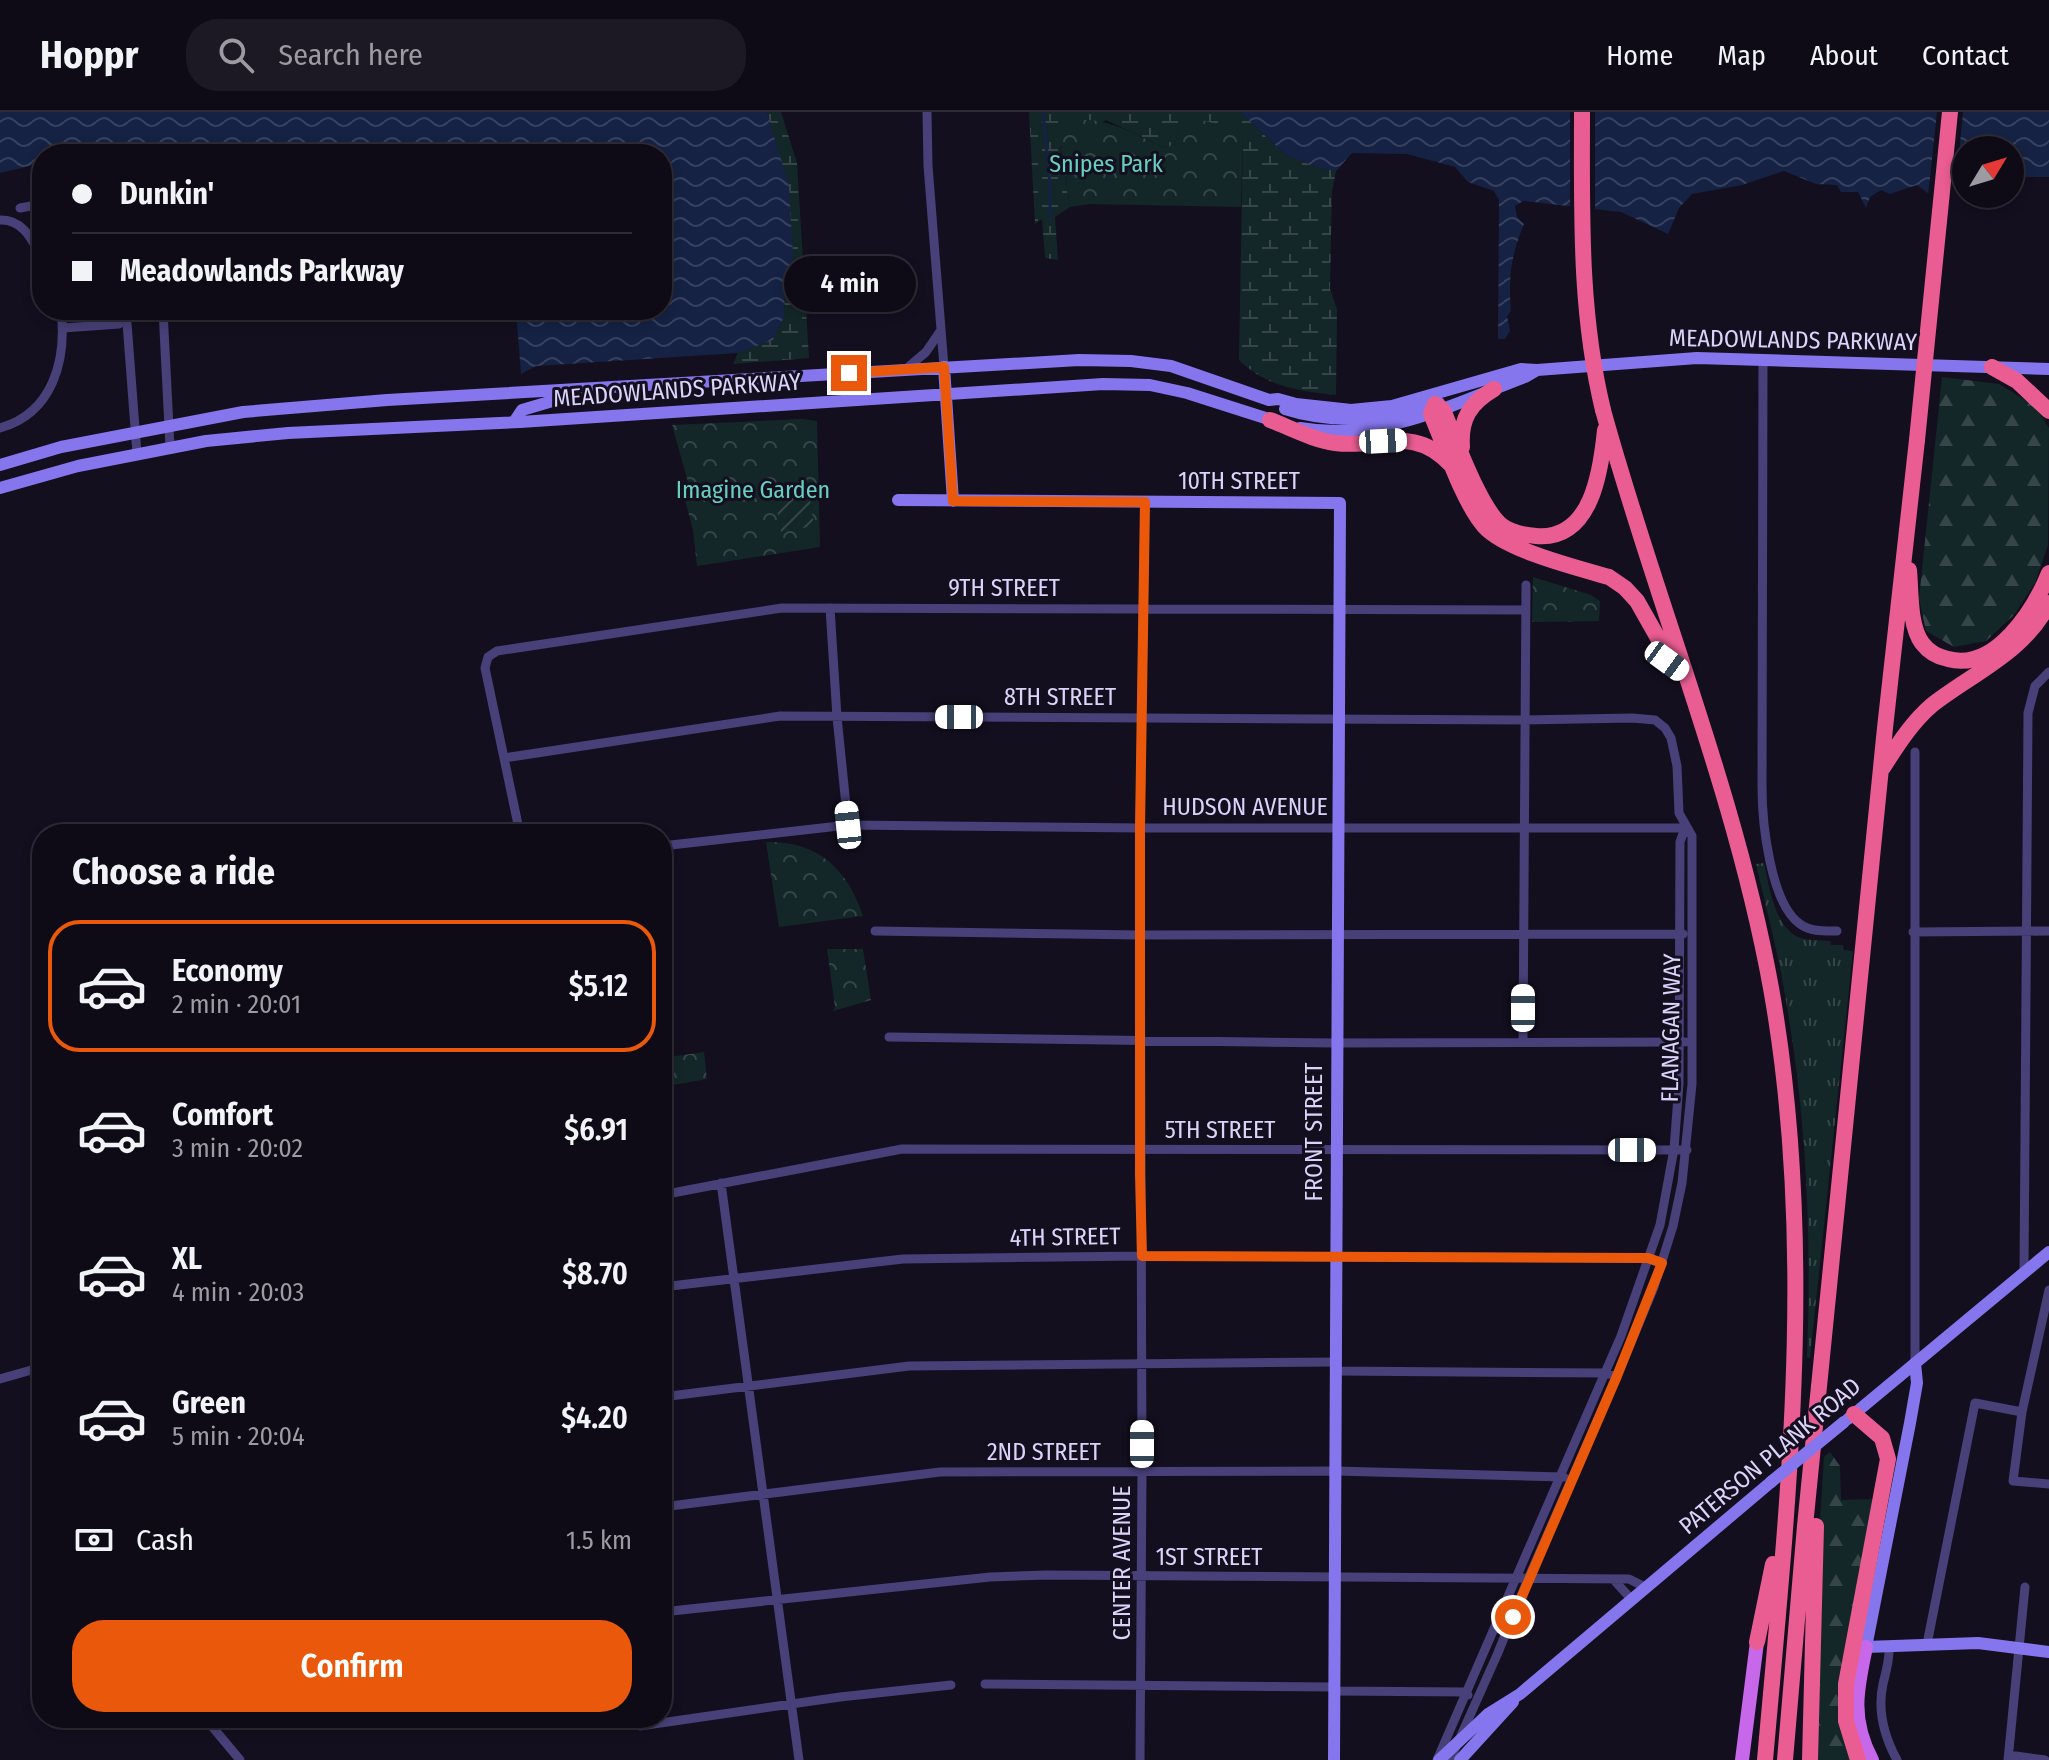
<!DOCTYPE html>
<meta charset="utf-8">
<style>
:root{--surface:#0e0b17;--page:#1c1924;--text:#f1f3f6;--muted:#9b9ba1;--line:#2e2b36;--accent:#ea580c}
body{margin:0;font-family:"Fira Sans Condensed",sans-serif;background:var(--page);color:var(--text);height:100vh;display:flex;flex-direction:column;font-size:30px;white-space:nowrap}
*{box-sizing:border-box;margin:0}
p{font-size:26px;color:var(--muted)}
.icon{flex:none;width:44px;height:44px;fill:none;stroke:currentColor;stroke-width:2;stroke-linecap:round;stroke-linejoin:round}
.map{position:relative;flex:1;overflow:hidden}
.side{position:absolute;left:32px;top:712px;width:640px;height:904px;display:flex;flex-direction:column;background:var(--surface);border-radius:32px;box-shadow:0 4px 12px #0003,0 0 0 2px var(--line)}
.side>*{flex:none}
.banner{position:absolute;left:32px;top:32px;width:640px;height:176px;border-radius:32px;box-shadow:0 4px 12px #0003,0 0 0 2px var(--line);display:grid;align-content:center;height:176px;padding:0 40px;background:var(--surface)}
.needle{width:52px;rotate:52deg}
.fabs{position:absolute;left:1952px;top:24px;display:grid;gap:16px}
.fabs a{display:grid;place-items:center;width:72px;height:72px;border-radius:50%;background:var(--surface);box-shadow:0 4px 12px #0003,0 0 0 2px var(--line);font-size:40px}
.end{position:absolute;width:36px;height:36px;margin:-18px;border:10px solid #ea580c;background:#fff;box-shadow:0 0 0 4px #fff}
.from{border-radius:50%}
.bubble{position:absolute;height:56px;border-radius:28px;background:var(--surface);box-shadow:0 4px 12px #0003,0 0 0 2px var(--line);font-size:26px;font-weight:600;line-height:56px;text-align:center}
.car{position:absolute;width:24px;height:48px;margin:-24px -12px;border-radius:10px;box-shadow:0 0 6px 2px #0007;background:linear-gradient(#fff 24%,#345 0 40%,#fff 0 76%,#345 0 86%,#fff 0)}
.banner b{display:flex;align-items:center;gap:28px;height:76px;font-size:30px}
.banner b+b{border-top:2px solid var(--line)}
.banner i{width:20px;height:20px;background:var(--text)}
ul{padding:0;list-style:none}
li{display:flex;align-items:center;gap:24px;height:132px;margin:0 16px 12px;padding:0 24px;border:4px solid transparent;border-radius:32px}
li div{flex:1}
li b{display:block;font-size:30px}
li em{font-style:normal;font-weight:600}
li.current{border-color:var(--accent)}
li>.icon{width:72px;height:72px;stroke-width:1.5}
h2{padding:0 40px;font-size:36px;line-height:96px}
.pay{display:flex;align-items:center;gap:20px;height:88px;padding:0 40px;font-size:30px}
.pay p{margin-inline-start:auto}
.button{display:flex;gap:16px;margin-top:auto;padding:16px 40px}
.button a{flex:1;height:92px;border-radius:32px;background:var(--accent);color:#fff;font-size:32px;font-weight:600;line-height:92px;text-align:center}
header{display:flex;align-items:center;gap:48px;box-sizing:border-box;height:112px;padding:0 40px;background:var(--surface);border-bottom:2px solid var(--line)}
header strong{font-size:38px}
nav{display:flex;gap:44px;margin-inline-start:auto;font-size:28px}
.search{width:560px;height:72px;background:var(--page);display:flex;align-items:center;gap:20px;box-sizing:border-box;padding:0 28px;border-radius:32px;color:var(--muted);font-size:30px}
.map>svg:first-child{display:block}
</style>
<header>
<strong>Hoppr</strong>
<div class="search"><svg class="icon" aria-label="search" viewBox="0 0 24 24"><circle cx="10" cy="10" r="6"/><path d="M15 15l6 6"/></svg>Search here</div>
<nav><a>Home</a><a>Map</a><a>About</a><a>Contact</a></nav>
</header>
<div class="map">
<svg width="2049" height="1648" viewBox="0 0 2049 1648">
<defs>
<pattern id="grass-tufts" width="24" height="20" patternUnits="userSpaceOnUse" patternTransform="scale(2)"><rect width="24" height="20" fill="#132628"/><path d="M3 7l-1-3M5 7V3M7 7l1-3M15 17l-1-3M17 17v-4M19 17l1-3" fill="none" stroke="#354548"/></pattern>
<pattern id="forest-firs" width="22" height="20" patternUnits="userSpaceOnUse" patternTransform="scale(2)"><rect width="22" height="20" fill="#132628"/><path d="M5 1l3.5 6h-7zM16 11l3.5 6h-7z" fill="#354548"/></pattern>
<pattern id="wetland-marsh" width="20" height="14" patternUnits="userSpaceOnUse" patternTransform="scale(2)"><rect width="20" height="14" fill="#132628"/><path d="M1 5h8M5 5V1M11 12h8M15 12V8" fill="none" stroke="#354548"/></pattern>
<pattern id="park-crowns" width="20" height="18" patternUnits="userSpaceOnUse" patternTransform="scale(2)"><rect width="20" height="18" fill="#132628"/><path d="M2 6a3 3 0 1 1 6 0M12 15a3 3 0 1 1 6 0" fill="none" stroke="#354548"/></pattern>
<pattern id="garden-furrows" width="10" height="10" patternUnits="userSpaceOnUse" patternTransform="scale(2)"><rect width="10" height="10" fill="#132628"/><path d="M-1 1l2-2M0 10L10 0M9 11l2-2" fill="none" stroke="#354548"/></pattern>
<pattern id="water-waves" width="16" height="10" patternUnits="userSpaceOnUse" patternTransform="scale(2)"><rect width="16" height="10" fill="#152243"/><path d="M0 5q4-4 8 0t8 0" fill="none" stroke="#36415f"/></pattern>
</defs>
<rect width="100%" height="100%" fill="#130f1f"/>
<path fill="url(#grass-tufts)" d="M1764 751C1769 771 1773 813 1798 825 1807 829 1820 828 1830 829L1831 833H1843L1844 838 1853 839 1810 1246 1807 1245C1812 1120 1806 995 1783 872 1776 832 1765 792 1756 752Z"/>
<path fill="url(#forest-firs)" d="M1942 265 1999 272 2035 294 2049 316 2048 433 2035 471 2014 503 1986 529 1954 535 1926 519 1919 487Z
M1830 1340 1840 1354 1841 1388 1876 1387 1851 1648H1814L1817 1454 1824 1345Z"/>
<path fill="url(#wetland-marsh)" d="M767 0H781L797 51 809 246 733 252 738 241 773 228 784 205 785 177 794 179 776 31Z
M1029 0H1240L1286 43 1319 56 1336 59 1332 80 1330 177 1337 197 1336 283C1298 279 1267 275 1239 248L1243 25 1237 18 1179 14 1175 33 1165 36 1106 8 1060 34 1070 95 1055 105 1058 148 1045 146 1042 107 1035 112Z"/>
<path fill="url(#park-crowns)" d="M1185 3 1237 18 1243 25 1241 95 1090 92 1070 95 1057 11C1100 0 1128 19 1165 36L1175 33 1179 14Z
M802 307 817 309 820 435 697 454 693 418 681 373 688 370 672 313Z
M1533 465 1591 483 1600 489 1599 509 1532 510Z
M766 730C818 729 847 756 863 804L779 815Z
M827 837H863L871 888 833 899 835 895Z
M704 940 707 967 673 973 669 945Z"/>
<path fill="url(#garden-furrows)" d="M809 382 814 414 781 420 775 388Z"/>
<path fill="url(#water-waves)" d="M0 0H767L789 74 795 179 785 178 784 205 773 228 738 241 536 254 521 262 516 198H662V42H42V51L0 61Z
M1240 0H2049V65H2010V38H1966V76L1929 82 1917 73 1890 82 1881 78 1870 85 1866 96 1858 80H1841L1837 73 1816 72 1784 59 1742 73 1692 82 1679 96 1668 122 1621 100 1523 89 1515 94 1517 105 1524 112C1511 144 1508 164 1511 199L1507 204 1510 219 1505 227H1498L1499 88 1494 79 1468 70 1455 55 1407 42 1352 41 1336 59 1319 56 1286 43Z"/>
<path fill="#130f1f" d="M1570 0H1595V101L1570 97Z
M1937 0H1963L1955 83 1928 85Z"/>
<g fill="none" stroke-linecap="round" stroke-linejoin="round">
<path stroke="#152243" stroke-width="3" d="M1043 0 1050 72V108"/>
<path stroke="#484078" stroke-width="9" d="M927 0 928 54 944 255
M20 96 42 92
M0 108C23 107 32 128 42 146
M118 198 127 203 164 202
M126 198 137 342
M163 198 170 335
M61 199 78 198
M63 216 119 212 127 203
M1763 248 1762 675C1762 709 1770 791 1800 812 1811 820 1825 819 1837 819
M906 257 926 240 941 218
M0 316C53 301 67 248 61 198
M830 496 837 605 848 713
M1915 640V1251
M504 646 780 604 1524 608 1632 606 1655 608 1665 616 1671 626 1677 654 1679 701 1692 724V972L1682 1071 1673 1114 1654 1175 1625 1245 1528 1467 1497 1543 1450 1648
M520 722 485 556 488 545 497 539 782 496 1526 498
M662 734 848 713 1140 716H1685
M875 819 1140 823 1683 822
M1913 820 2049 819
M889 925 1335 931 1685 930
M1523 930 1526 473
M721 1071 799 1648
M662 1083 902 1037 1687 1038
M2024 1161 2028 601 2035 574 2049 560
M662 1175 903 1147 1142 1144 1648 1146 1662 1151
M2049 1178 2022 1300 2013 1369 2049 1372
M1335 1259 1605 1261 1617 1264
M0 1267 42 1255
M662 1285 909 1254 1335 1250
M662 1395 940 1360 1335 1359 1564 1365
M1613 1467 1632 1488
M662 1500 990 1465 1046 1463 1629 1467 1647 1476
M1927 1532 1975 1291 2022 1300
M1889 1534C1890 1547 1886 1559 1883 1572 1877 1599 1884 1624 1897 1648
M985 1572 1334 1575
M1334 1579 1466 1580 1468 1583
M205 1606 240 1648
M640 1614 840 1585 951 1573
M2009 1643 2045 1648
M1140 1648 1142 1360 1140 716 1145 390
M1437 1648 1621 1224 1660 1113 1674 1037 1679 971 1680 730 1685 716
M2008 1648 2025 1475"/>
<path stroke="#8576ed" stroke-width="12" d="M944 255 953 389
M1285 297C1335 313 1390 308 1439 291
M514 310 522 298 556 288 567 278
M1300 316C1381 330 1451 293 1525 265L1537 258
M0 353 61 335 243 300 387 288 1079 248 1131 249 1171 254 1269 288 1278 287 1296 292 1351 298 1392 294 1521 257 1537 258 1697 246 2049 257
M0 376 78 354 206 329 288 321 520 310 1103 272 1150 273 1187 281 1278 310
M898 388 1340 391 1334 1648
M1915 1251 1917 1271 1910 1311 1866 1535 1978 1531 2049 1540
M1848 1307 2049 1140
M1439 1648 1488 1602 1520 1582 1771 1370
M1460 1648 1513 1590"/>
<path stroke="#c768eb" stroke-width="14" d="M1866 1535C1857 1577 1850 1607 1872 1648
M1742 1648 1757 1530"/>
<path stroke="#ea5d92" stroke-width="16" d="M1992 255 2017 269 2049 299
M1603 298C1656 491 1735 678 1771 876 1817 1134 1788 1389 1765 1648
M1270 308C1291 316 1313 328 1335 331 1380 337 1414 312 1451 353
M1605 318C1601 358 1592 429 1536 424 1524 423 1511 421 1501 413 1479 394 1455 326 1443 298L1435 292 1431 302C1445 334 1462 388 1484 414 1505 438 1578 456 1609 465L1625 476 1637 489 1658 526 1667 549 1685 562
M1462 335C1460 307 1470 291 1494 277
M1909 458C1911 479 1909 513 1922 531 1928 539 1938 545 1948 547 1995 560 2034 498 2049 461
M1882 657C1897 634 1911 611 1932 593 1973 561 2025 540 2049 491
M1854 1302 1882 1326 1888 1347 1846 1572V1609L1858 1648
M1757 1530 1773 1452
M1785 1648 1805 1414 1885 616 1917 328
M1810 1648 1816 1414"/>
<path stroke="#8576ed" stroke-width="12" d="M1771 1370 1844 1310"/>
<path stroke="#ea5d92" stroke-width="16" d="M1582 0C1582 100 1579 199 1603 298
M1917 328 1950 0"/>
</g>
<g fill="none" stroke-linecap="round" stroke-linejoin="round">
<path stroke="#ea580c" stroke-width="10" d="M849 261 944 255 953 389 1145 390 1140 716V1063L1142 1144 1648 1146 1662 1151 1617 1264 1513 1505"/>
</g>
<g text-anchor="middle" dominant-baseline="central" stroke-width="6" stroke-linejoin="round" paint-order="stroke">
<g font-size="24" fill="#68cfc0" stroke="#130f1f">
<text x="1106" y="52">Snipes Park</text>
<text x="753" y="378">Imagine Garden</text>
</g>
<g font-size="24" fill="#dbd3f9" stroke="#130f1f">
<text transform="translate(1793 228) rotate(1)">MEADOWLANDS PARKWAY</text>
<text transform="translate(677 278) rotate(-4)">MEADOWLANDS PARKWAY</text>
<text x="1239" y="369">10TH STREET</text>
<text x="1004" y="476">9TH STREET</text>
<text x="1060" y="585">8TH STREET</text>
<text x="1245" y="695">HUDSON AVENUE</text>
<text transform="translate(1671 916) rotate(-89)">FLANAGAN WAY</text>
<text x="1220" y="1018">5TH STREET</text>
<text transform="translate(1314 1020) rotate(-90)">FRONT STREET</text>
<text transform="translate(1065 1125) rotate(-1)">4TH STREET</text>
<text x="1044" y="1340">2ND STREET</text>
<text transform="translate(1770 1344) rotate(-40)">PATERSON PLANK ROAD</text>
<text x="1209" y="1445">1ST STREET</text>
<text transform="translate(1122 1451) rotate(-90)">CENTER AVENUE</text>
</g>
</g>
</svg>
<div class="fabs">
<a><svg class="needle" viewBox="-14 -14 28 28"><path d="M0-13l5 13h-10z" fill="#e53935"/><path d="M0 13l5-13h-10z" fill="#9b9ba1"/></svg></a>
</div>
<i class="end from" style="left:1513px;top:1505px"></i>
<i class="end" style="left:849px;top:261px"></i>
<div class="bubble" style="left:784px;top:144px;width:132px">4 min</div>
<i class="car" style="left:1383px;top:329px;rotate:87deg"></i>
<i class="car" style="left:1667px;top:549px;rotate:126deg"></i>
<i class="car" style="left:959px;top:605px;rotate:270deg"></i>
<i class="car" style="left:848px;top:713px;rotate:354deg"></i>
<i class="car" style="left:1523px;top:896px;rotate:0deg"></i>
<i class="car" style="left:1632px;top:1038px;rotate:90deg"></i>
<i class="car" style="left:1142px;top:1332px;rotate:0deg"></i>
<div class="banner">
<b><i class="from"></i>Dunkin'</b>
<b><i></i>Meadowlands Parkway</b>
</div>
<section class="side">
<h2>Choose a ride</h2>
<ul>
<li class="current"><svg class="icon" aria-label="car" viewBox="0 0 24 24"><path d="M5 17H2v-5l4-1 3-4h7l3 4 3 1v5h-3M9 17h6M6 11h13"/><circle cx="7" cy="17" r="2"/><circle cx="17" cy="17" r="2"/></svg><div><b>Economy</b><p>2 min · 20:01</p></div><em>$5.12</em></li>
<li><svg class="icon" aria-label="car" viewBox="0 0 24 24"><path d="M5 17H2v-5l4-1 3-4h7l3 4 3 1v5h-3M9 17h6M6 11h13"/><circle cx="7" cy="17" r="2"/><circle cx="17" cy="17" r="2"/></svg><div><b>Comfort</b><p>3 min · 20:02</p></div><em>$6.91</em></li>
<li><svg class="icon" aria-label="car" viewBox="0 0 24 24"><path d="M5 17H2v-5l4-1 3-4h7l3 4 3 1v5h-3M9 17h6M6 11h13"/><circle cx="7" cy="17" r="2"/><circle cx="17" cy="17" r="2"/></svg><div><b>XL</b><p>4 min · 20:03</p></div><em>$8.70</em></li>
<li><svg class="icon" aria-label="car" viewBox="0 0 24 24"><path d="M5 17H2v-5l4-1 3-4h7l3 4 3 1v5h-3M9 17h6M6 11h13"/><circle cx="7" cy="17" r="2"/><circle cx="17" cy="17" r="2"/></svg><div><b>Green</b><p>5 min · 20:04</p></div><em>$4.20</em></li>
</ul>
<div class="pay"><svg class="icon" aria-label="cash" viewBox="0 0 24 24"><path d="M3 7h18v10H3z"/><circle cx="12" cy="12" r="2"/></svg>Cash<p>1.5 km</p></div>
<div class="button"><a>Confirm</a></div>
</section>
</div>
